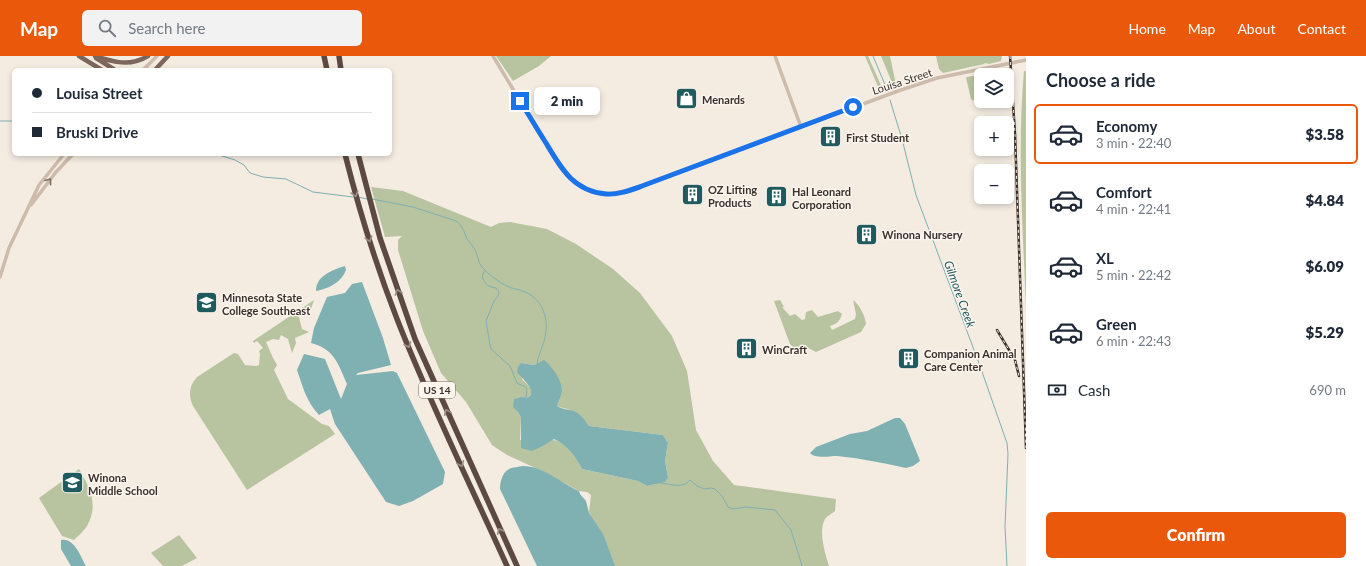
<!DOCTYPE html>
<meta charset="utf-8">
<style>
:root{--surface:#fff;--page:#f2f2f3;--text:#1f2937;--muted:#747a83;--line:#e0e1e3;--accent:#ea580c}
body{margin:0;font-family:Lato,sans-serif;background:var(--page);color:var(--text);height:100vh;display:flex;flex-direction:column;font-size:15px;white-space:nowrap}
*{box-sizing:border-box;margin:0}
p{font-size:13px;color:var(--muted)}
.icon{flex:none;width:22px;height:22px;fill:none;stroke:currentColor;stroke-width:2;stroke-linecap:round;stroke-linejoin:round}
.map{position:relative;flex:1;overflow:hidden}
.sheet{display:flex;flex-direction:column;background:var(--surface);width:340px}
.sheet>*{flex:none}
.guide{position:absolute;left:12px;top:12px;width:380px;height:88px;border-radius:6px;box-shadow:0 2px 6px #0003;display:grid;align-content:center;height:88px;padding:0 20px;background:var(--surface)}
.fabs{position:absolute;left:974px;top:12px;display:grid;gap:8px}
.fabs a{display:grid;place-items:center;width:40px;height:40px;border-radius:6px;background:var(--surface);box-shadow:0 2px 6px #0003;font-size:20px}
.end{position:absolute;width:18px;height:18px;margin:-9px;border:5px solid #1a73e8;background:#fff;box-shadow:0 0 0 2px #fff}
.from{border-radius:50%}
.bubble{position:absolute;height:28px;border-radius:6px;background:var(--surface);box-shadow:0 2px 6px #0003;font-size:13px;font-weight:800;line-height:28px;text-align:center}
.guide b{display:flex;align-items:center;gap:14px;height:38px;font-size:15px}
.guide b+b{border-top:1px solid var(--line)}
.guide i{width:10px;height:10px;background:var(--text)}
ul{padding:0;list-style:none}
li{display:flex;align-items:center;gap:12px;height:60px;margin:0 8px 6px;padding:0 12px;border:2px solid transparent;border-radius:6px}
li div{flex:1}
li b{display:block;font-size:15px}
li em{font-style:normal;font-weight:800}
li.current{border-color:var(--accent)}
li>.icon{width:36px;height:36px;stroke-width:1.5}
h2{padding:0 20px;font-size:18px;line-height:48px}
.pay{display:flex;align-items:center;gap:10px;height:44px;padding:0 20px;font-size:15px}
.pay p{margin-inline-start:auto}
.button{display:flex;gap:8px;margin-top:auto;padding:8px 20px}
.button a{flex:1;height:46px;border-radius:6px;background:var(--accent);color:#fff;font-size:16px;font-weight:800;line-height:46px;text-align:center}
header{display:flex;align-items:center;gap:24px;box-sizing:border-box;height:56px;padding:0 20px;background:var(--accent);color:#fff}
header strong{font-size:19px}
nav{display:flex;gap:22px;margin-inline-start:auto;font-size:14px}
.search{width:280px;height:36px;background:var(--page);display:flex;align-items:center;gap:10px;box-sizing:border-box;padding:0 14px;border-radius:6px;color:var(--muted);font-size:15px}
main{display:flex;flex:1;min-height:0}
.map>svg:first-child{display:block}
</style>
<header>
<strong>Map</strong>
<div class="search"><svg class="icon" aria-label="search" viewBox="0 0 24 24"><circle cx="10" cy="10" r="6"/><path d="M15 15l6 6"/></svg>Search here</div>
<nav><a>Home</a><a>Map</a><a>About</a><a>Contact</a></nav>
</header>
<main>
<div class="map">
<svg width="1026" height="510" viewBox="0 0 1026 510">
<rect width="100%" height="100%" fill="#f4ebe1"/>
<path fill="#b8c4a0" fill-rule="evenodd" d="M496 0H551L539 10 513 25Z
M865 0H868L883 34 879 33Z
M881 0H890L895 24 893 29Z
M936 0H1002L1001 5 989 8 985 7 984 8 943 17 939 13Z
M1024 15H1026V253C1023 174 1017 94 1024 15Z
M989 17 990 19H981V44L974 45 971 43 966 22 967 21Z
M371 131 403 135 491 171 499 167 510 166 547 173 576 188 613 213 640 237 672 280 687 315 696 374 713 405 734 429 836 443 835 455C833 457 827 460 825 463 818 475 825 497 829 510H614L589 456 591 439 587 436 579 435 542 415 507 399 492 389 466 346 441 317 423 275 398 194V184L402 180 385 181ZM544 305C551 313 562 322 562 334 562 339 559 345 557 350 562 352 565 352 570 354 579 357 584 363 589 370L663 379 668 387 665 405 668 421 656 428 647 430 638 425 582 413C563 379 558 383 520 384L521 362 518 356 532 336 531 332 522 323 521 307 534 309Z
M314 244 310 256 303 257 299 261 302 273 309 276 295 282 296 287 292 297 288 283 281 279 279 284 273 283 266 286 273 302 277 309 274 314 288 343 322 368 329 370 335 378 247 434 193 350C188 339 189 330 197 321L234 297 238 298 245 309 256 310 259 309 260 298 259 295 263 292 257 285 254 287 253 285Z
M780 244 784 251H782L790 260 795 258 802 264 805 263 806 256 812 254 818 261 838 255 842 258C840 265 837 268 830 270L832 274 855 263 856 258 853 244C860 249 865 260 866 268L861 276 816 296 806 291 802 299 795 294 790 288 774 245Z
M79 413C90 432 99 449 87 470 84 475 78 480 74 484L62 480 39 442Z
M179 479 197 502 182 510H163L151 497Z"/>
<path fill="#7fb0b2" d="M345 210 346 214C342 226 328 233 316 235 316 220 332 214 345 210Z
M362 226 383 282 391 309 358 317 356 319 393 315 397 317 445 416 443 428 413 445 399 450 386 446 335 368 330 353 319 359C306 345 303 331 297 314L304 298 325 303 341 343 347 328C338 307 334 293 311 287L314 272 327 241 345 237 352 228Z
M544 304C552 311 562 323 562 334 562 339 559 345 557 350 562 353 565 353 570 354 580 356 584 363 589 370L663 379 668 387 665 405 668 421 665 426 647 430 638 425 582 413C574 399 569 390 554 383L541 391 532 395 521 392V362L518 356 513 351 514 343 522 341 527 342C539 335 522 323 517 316L518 311 521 307 534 309Z
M895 362H900L905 368 919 402 920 405 913 410 906 412C883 407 860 402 837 400 829 400 815 403 810 397L816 391 850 378 867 375Z
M523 410C543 410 561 427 579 435L580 438 586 445 589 457 603 478 615 510H537L500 433C500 426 502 417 509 413 513 411 519 411 523 410Z
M61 484C74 481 81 501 86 510H71L61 493Z"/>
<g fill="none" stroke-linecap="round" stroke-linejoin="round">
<path stroke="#7fb0b2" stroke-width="1" d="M873 0 886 31
M890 44 902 83 916 139 980 310 1007 387 1008 398 1005 471 1007 510
M0 65H14
M163 98 170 99 182 98
M203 98H216L235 104 244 109 250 117 263 121 286 123 313 136 353 141
M358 141 367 143
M372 143 413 151 456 165C463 170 464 176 467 183 470 187 474 191 476 196 478 201 478 207 483 212 488 218 500 227 507 230 512 233 519 233 525 236 540 242 548 259 546 275 545 287 539 296 537 307
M485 215 483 218 482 221C487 230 487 230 496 232L499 236 498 240 494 245 486 265 490 289 491 293 510 310 517 327C526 332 528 328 526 342
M660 427C670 428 683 433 690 424L697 430 704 433 711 432 715 433 722 440 728 451 733 453 746 451 775 454 791 474 802 510"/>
<path stroke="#cdbbac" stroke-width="3.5" d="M493 0 560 111C588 142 604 143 642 130L898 35 937 22 1026 4
M775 0 801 71
M143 14 157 0
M31 149 56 116 73 98
M0 221 9 192 39 129 64 98"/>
<path stroke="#7d675c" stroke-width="4.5" d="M79 0 102 14
M95 0C113 6 130 11 148 0
M96 2 115 14
M155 14 168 0"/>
<path stroke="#5c4a42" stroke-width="5.5" d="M324 0 327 14
M339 0 341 14
M345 98C359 154 376 209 397 263 430 347 470 428 507 510
M358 98 380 182 415 283 517 510"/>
<defs>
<path id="rail" d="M1010 0 1015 78 1026 392
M997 274 1015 304 1019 320"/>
</defs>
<use href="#rail" stroke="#3b302b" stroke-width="2.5"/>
<use href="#rail" stroke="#fbf5ee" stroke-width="1" stroke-dasharray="3" stroke-linecap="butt"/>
</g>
<defs><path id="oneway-chevron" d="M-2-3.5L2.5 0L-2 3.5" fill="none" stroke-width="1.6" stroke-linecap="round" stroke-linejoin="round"/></defs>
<use stroke="#7d6f65" href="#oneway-chevron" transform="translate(49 125) rotate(-53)"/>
<g stroke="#9c8e87">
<use href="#oneway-chevron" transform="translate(355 138) rotate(74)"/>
<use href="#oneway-chevron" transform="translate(369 183) rotate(72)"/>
<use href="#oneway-chevron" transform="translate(398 236) rotate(-109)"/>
<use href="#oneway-chevron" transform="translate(408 289) rotate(67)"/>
<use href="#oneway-chevron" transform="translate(447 356) rotate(-114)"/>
<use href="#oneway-chevron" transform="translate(461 408) rotate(66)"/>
<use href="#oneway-chevron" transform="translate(500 475) rotate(-115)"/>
</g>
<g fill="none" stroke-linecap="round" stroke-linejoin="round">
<path stroke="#1a73e8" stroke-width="5" d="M520 45C529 59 537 73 546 87 561 112 573 135 606 138 618 139 631 134 642 130L853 51"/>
</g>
<defs>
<symbol id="shop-square" viewBox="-11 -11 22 22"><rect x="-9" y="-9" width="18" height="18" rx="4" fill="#1f5a5e" stroke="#fbf5ee"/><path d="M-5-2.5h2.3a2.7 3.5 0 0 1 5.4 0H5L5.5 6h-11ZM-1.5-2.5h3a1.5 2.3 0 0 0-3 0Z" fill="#fff"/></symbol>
<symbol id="building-square" viewBox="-11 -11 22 22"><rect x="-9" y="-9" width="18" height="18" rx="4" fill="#1f5a5e" stroke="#fbf5ee"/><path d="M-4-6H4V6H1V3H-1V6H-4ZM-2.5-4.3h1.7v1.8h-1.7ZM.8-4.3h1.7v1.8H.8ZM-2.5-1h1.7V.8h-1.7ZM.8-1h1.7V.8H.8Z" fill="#fff"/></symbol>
<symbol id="university-square" viewBox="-11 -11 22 22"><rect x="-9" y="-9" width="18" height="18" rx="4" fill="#1f5a5e" stroke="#fbf5ee"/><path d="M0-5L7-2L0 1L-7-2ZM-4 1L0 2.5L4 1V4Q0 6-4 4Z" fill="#fff"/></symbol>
<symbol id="school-square" viewBox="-11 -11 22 22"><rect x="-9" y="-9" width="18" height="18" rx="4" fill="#1f5a5e" stroke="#fbf5ee"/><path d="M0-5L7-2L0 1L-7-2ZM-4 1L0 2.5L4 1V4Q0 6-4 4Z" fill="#fff"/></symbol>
</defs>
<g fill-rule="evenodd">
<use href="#shop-square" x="674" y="30" width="25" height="25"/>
<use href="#building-square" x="818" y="68" width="25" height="25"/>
<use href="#building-square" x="680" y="126" width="25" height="25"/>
<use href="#building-square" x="764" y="128" width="25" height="25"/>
<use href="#building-square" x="854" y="166" width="25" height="25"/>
<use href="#university-square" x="194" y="234" width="25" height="25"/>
<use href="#building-square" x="734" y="280" width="25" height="25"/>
<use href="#building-square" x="896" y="290" width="25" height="25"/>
<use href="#school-square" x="60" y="414" width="25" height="25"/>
</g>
<g text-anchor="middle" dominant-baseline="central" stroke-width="3" stroke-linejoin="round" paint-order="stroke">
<rect fill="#fbf5ee" stroke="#756b66" stroke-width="1" x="419" y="326" width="36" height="16" rx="3"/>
<g font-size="10" font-weight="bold" fill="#3b302b">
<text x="437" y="334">US 14</text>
</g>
<g font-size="11" fill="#3b302b" stroke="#fbf5ee">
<text transform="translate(902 25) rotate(-18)">Louisa Street</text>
</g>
<g font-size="11" font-weight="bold" fill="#3b302b" stroke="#fbf5ee" text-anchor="start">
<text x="702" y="43">Menards</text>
<text x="846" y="81">First Student</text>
<text x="708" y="133">OZ Lifting<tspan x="708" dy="13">Products</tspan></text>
<text x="792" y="135">Hal Leonard<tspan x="792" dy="13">Corporation</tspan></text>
<text x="882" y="178">Winona Nursery</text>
<text x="222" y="241">Minnesota State<tspan x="222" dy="13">College Southeast</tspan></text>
<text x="762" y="293">WinCraft</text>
<text x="924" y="297">Companion Animal<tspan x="924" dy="13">Care Center</tspan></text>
<text x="88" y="421">Winona<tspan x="88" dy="13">Middle School</tspan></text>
</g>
<g font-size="12" font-style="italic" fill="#1f5a5e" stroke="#fbf5ee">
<text transform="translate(960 238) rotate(70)">Gilmore Creek</text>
</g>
</g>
</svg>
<div class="fabs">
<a><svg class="icon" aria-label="layers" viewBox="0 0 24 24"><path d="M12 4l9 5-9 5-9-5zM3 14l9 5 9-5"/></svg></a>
<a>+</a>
<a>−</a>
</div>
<i class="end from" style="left:853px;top:51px"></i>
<i class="end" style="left:520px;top:45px"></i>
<div class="bubble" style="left:534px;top:31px;width:66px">2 min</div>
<div class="guide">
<b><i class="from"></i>Louisa Street</b>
<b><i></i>Bruski Drive</b>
</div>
</div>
<section class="sheet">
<h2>Choose a ride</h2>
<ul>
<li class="current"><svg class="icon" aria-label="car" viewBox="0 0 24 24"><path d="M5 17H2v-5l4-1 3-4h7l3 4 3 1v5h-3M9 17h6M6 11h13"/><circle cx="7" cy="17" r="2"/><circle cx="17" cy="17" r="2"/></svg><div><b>Economy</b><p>3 min · 22:40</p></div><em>$3.58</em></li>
<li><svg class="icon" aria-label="car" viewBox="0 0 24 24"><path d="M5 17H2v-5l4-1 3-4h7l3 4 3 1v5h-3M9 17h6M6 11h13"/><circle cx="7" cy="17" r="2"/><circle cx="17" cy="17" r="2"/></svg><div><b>Comfort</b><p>4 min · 22:41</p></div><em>$4.84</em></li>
<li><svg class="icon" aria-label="car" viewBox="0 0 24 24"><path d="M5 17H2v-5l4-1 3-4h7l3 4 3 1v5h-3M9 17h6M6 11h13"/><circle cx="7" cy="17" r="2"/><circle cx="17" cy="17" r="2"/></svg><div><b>XL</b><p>5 min · 22:42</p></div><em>$6.09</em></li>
<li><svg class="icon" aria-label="car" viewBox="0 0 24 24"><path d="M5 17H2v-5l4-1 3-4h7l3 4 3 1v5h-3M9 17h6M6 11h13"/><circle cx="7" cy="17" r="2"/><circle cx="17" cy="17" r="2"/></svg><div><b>Green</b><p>6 min · 22:43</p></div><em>$5.29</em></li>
</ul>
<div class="pay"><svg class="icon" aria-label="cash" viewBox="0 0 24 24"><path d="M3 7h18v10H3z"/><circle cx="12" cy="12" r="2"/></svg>Cash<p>690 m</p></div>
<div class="button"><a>Confirm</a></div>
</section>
</main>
